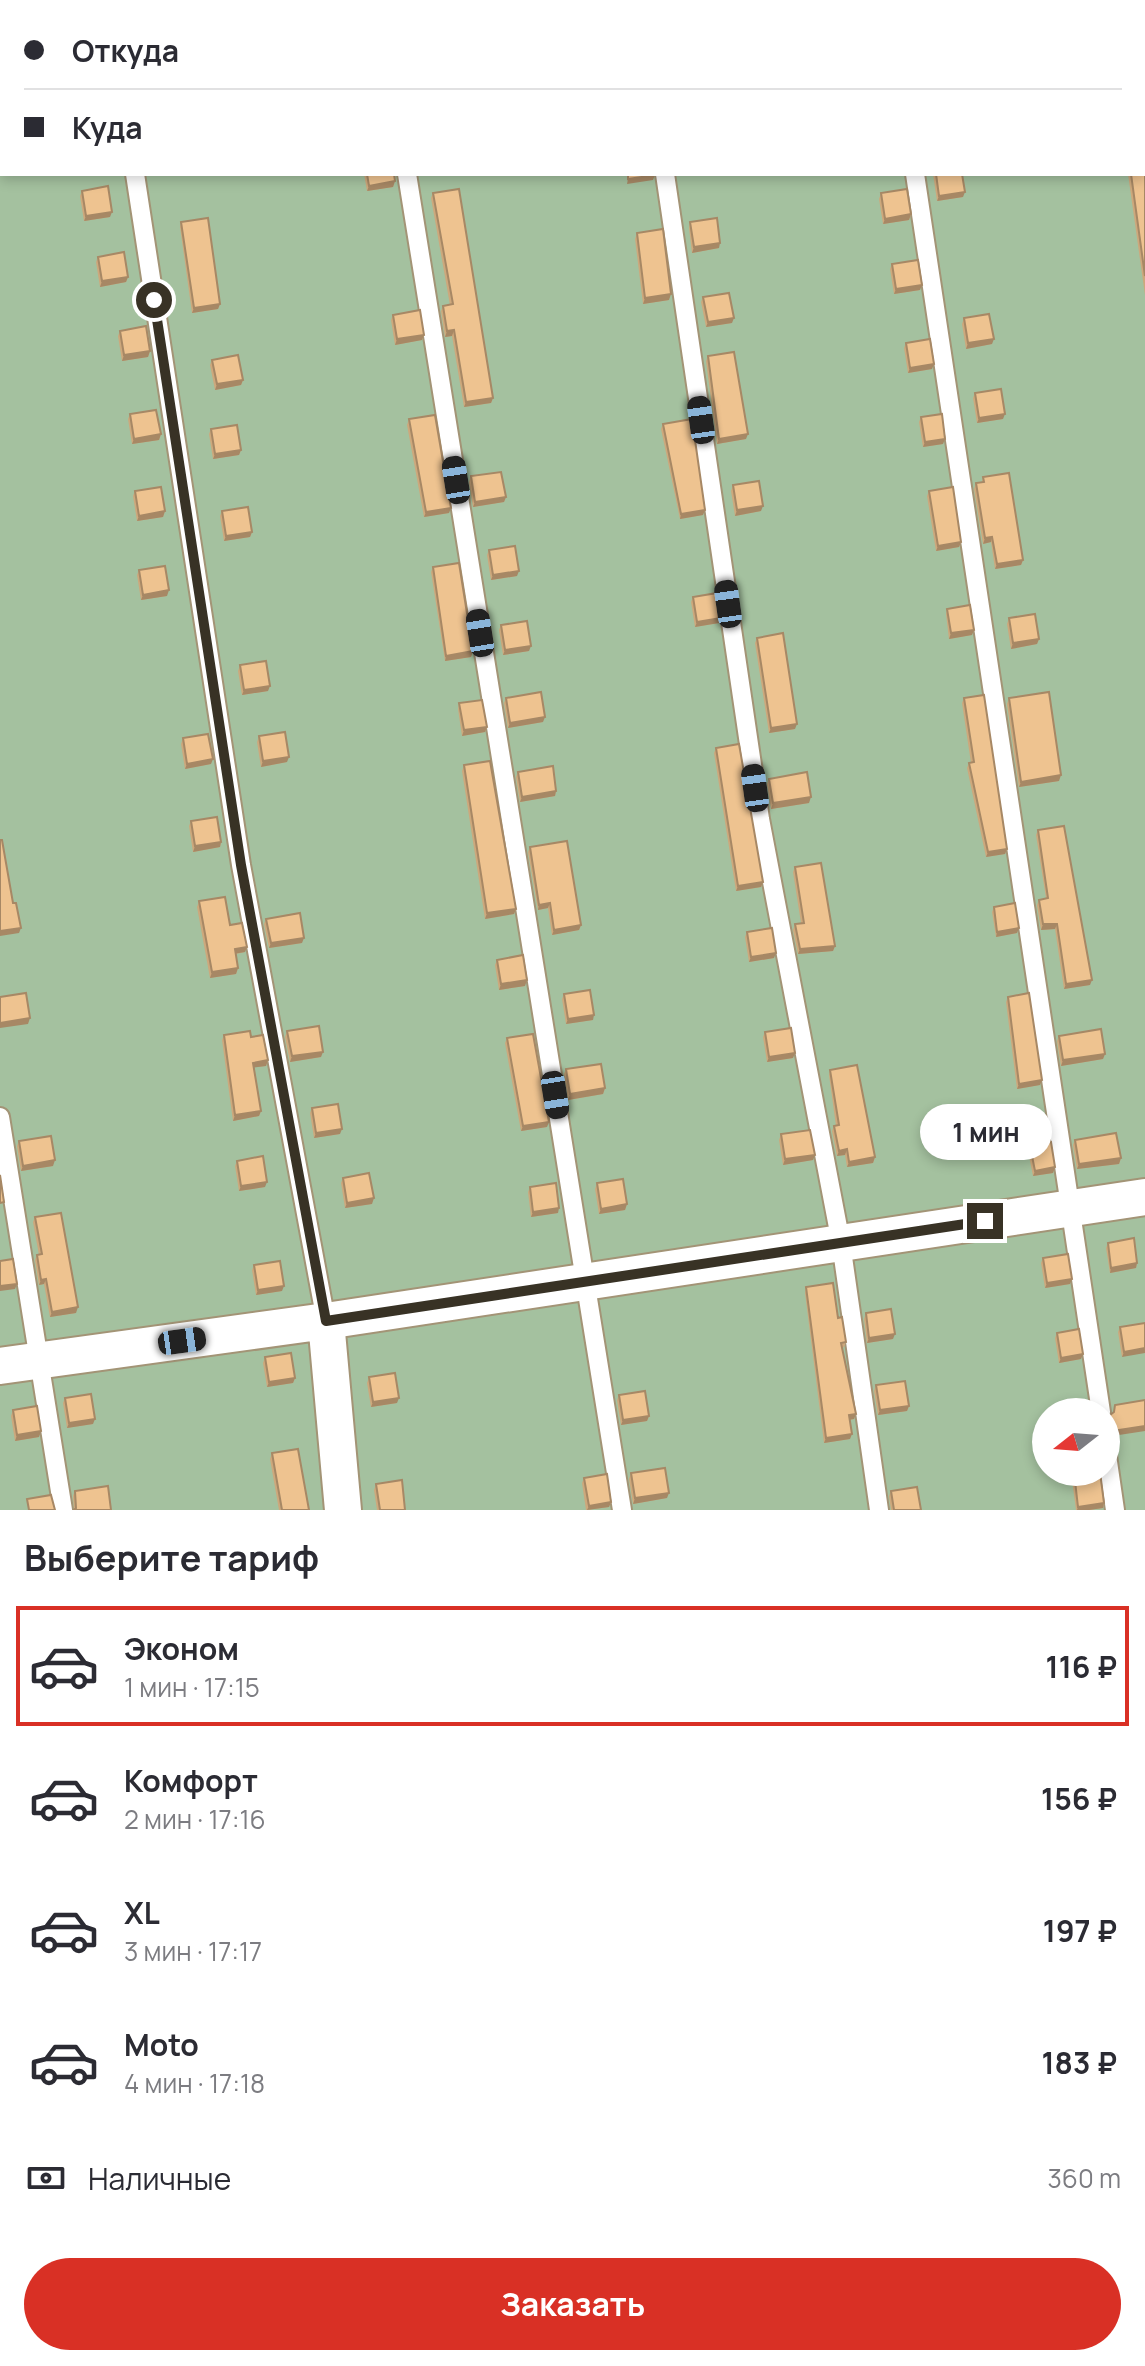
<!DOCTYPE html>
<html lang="ru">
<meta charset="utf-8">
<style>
:root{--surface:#fff;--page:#f2f2f3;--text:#2b2b33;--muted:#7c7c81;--line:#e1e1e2;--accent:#d93025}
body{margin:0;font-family:Manrope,sans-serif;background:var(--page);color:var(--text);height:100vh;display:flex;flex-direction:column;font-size:30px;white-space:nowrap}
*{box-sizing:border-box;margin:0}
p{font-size:26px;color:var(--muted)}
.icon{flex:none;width:44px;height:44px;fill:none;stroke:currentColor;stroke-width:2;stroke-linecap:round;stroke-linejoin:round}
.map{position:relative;height:1510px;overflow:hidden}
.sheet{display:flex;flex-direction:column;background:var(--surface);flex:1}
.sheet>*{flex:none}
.guide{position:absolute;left:0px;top:0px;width:1146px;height:176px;box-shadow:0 4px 12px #0003;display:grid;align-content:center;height:176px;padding:0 24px;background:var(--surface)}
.needle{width:52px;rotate:253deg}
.fabs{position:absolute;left:1032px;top:1398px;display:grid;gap:16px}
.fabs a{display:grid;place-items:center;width:88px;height:88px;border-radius:50%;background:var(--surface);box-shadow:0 4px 12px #0003;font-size:40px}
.end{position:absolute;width:36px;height:36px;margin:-18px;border:10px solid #383225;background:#fff;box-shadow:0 0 0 4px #fff}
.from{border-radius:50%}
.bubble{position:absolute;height:56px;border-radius:28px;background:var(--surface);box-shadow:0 4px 12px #0003;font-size:26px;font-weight:700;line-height:56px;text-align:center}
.car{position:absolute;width:24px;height:48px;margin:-24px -12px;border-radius:10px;box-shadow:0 0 6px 2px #0007;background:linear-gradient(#222 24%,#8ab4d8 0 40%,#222 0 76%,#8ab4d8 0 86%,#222 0)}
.guide b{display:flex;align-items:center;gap:28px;height:76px;font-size:30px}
.guide b+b{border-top:2px solid var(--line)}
.guide i{width:20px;height:20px;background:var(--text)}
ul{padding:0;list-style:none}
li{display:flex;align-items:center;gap:24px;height:120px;margin:0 16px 12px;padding:0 8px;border:4px solid transparent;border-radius:0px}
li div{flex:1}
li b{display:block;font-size:30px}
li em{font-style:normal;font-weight:700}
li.on{border-color:var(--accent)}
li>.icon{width:72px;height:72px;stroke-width:1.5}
h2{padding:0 24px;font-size:36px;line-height:96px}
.pay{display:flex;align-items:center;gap:20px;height:88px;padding:0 24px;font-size:30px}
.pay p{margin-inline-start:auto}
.primary-button{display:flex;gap:16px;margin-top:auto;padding:16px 24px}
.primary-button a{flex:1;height:92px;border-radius:48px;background:var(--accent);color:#fff;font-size:32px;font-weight:700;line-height:92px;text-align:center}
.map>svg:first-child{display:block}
</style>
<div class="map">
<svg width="1145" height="1510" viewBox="0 0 1145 1510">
<rect width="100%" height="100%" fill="#efdfbf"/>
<path fill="#a4c19f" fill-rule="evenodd" d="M0 0H1145V1510H0ZM2 2H1144V174H2ZM1046 1412H1106V1472H1046Z"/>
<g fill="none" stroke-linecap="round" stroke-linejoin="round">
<defs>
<path id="service" d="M108 0V2
M379 0 380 2
M639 0V2
M889 0V2
M1132 0V2
M1144 72 1145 77
M135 174 241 865 326 1321
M407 174 622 1510
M665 174 760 819 841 1243 879 1510
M915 174 1101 1412
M0 1117 63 1510
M1106 1448 1115 1510"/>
<path id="minor" d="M0 1366 326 1321
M343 1510 326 1321 1145 1197"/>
</defs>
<use href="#service" stroke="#a39476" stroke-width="22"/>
<use href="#minor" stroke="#a39476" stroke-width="40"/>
<use href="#service" stroke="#fff" stroke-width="18"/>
<use href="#minor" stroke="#fff" stroke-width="36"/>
</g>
<path fill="#cda87c" d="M1145 163V295L1128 174H1144Z
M364 174H394L395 181 393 187 367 191Z
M933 174H962L963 197 937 201Z
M82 191 110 217 84 221 80 196Z
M433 193 493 398 491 403 464 407 452 336 445 337 441 311 443 306 450 305 431 198Z
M881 193 911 214 909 220 883 224 879 199Z
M181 222 220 304 218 309 192 313 180 227Z
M690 222 719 248 692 253 689 228Z
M637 233 669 300 643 304 635 239Z
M98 257 128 277 126 282 100 287 96 262Z
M892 264 920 290 894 294 890 269Z
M703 297 732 323 706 327 701 302Z
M393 315 424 335 422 340 395 345 391 320Z
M964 318 992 344 966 349 962 324Z
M120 331 150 351 148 357 122 361 118 336Z
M906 343 932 369 908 373 904 348Z
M708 356 746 439 717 444 706 361Z
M212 360 243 380 241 385 215 390 210 365Z
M975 393 1003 419 977 423 973 398Z
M130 414 161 434 159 440 132 444 128 419Z
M921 417 943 444 923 447 919 422Z
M409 419 449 513 424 517 407 425Z
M663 424 703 515 680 519 661 429Z
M211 429 241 450 239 455 213 459 209 434Z
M471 476 506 497 504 502 473 507 469 482Z
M983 477 1023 560 1021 565 995 569 991 542 983 544 974 489 976 483 982 482Z
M733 485 761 511 735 516 731 491Z
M135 491 165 511 163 517 137 521 133 496Z
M929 491 961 542 959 547 936 551 927 496Z
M222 511 252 532 250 537 224 541 220 516Z
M489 550 517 576 491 580 487 555Z
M433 567 473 651 471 657 445 661 431 572Z
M139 570 167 596 141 600 137 575Z
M693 597 721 618 719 623 695 627 691 602Z
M947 609 972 635 949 639 946 614Z
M1009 618 1039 639 1037 644 1011 649 1007 624Z
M501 625 529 651 503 655 499 630Z
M757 638 795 729 769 733 755 643Z
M240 665 268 691 242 695 238 671Z
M506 698 543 722 508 728 504 703Z
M964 698 1007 849 1005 854 986 857 967 768 969 763H971L962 703Z
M1009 698 1059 781 1019 787 1007 704Z
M459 703 487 727 485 732 462 736 458 709Z
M259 736 287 762 261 767 257 742Z
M183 738 211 764 185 769 181 744Z
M716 748 763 882 761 887 736 891 714 753Z
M464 765 516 909 514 914 485 919 462 771Z
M518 772 556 791 555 796 520 802 516 777Z
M769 779 809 803 771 809 767 784Z
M191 821 221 842 220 847 193 852 189 826Z
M1038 830 1090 985 1064 989 1055 929 1041 930 1037 905 1039 900 1046 898 1036 835Z
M530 847 581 925 579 930 552 935 548 908 538 910 528 852Z
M795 867 835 946 833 951 798 954 793 930 795 924 801 923 793 872Z
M199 901 230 925 245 952 236 954 238 968 236 974 210 978 197 907Z
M994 907 1017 933 996 937 992 912Z
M266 919 302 943 269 948 264 924Z
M747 932 774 958 749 962 745 937Z
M497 960 525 986 499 990 495 965Z
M564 994 593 1020 566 1024 562 999Z
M1008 997 1040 1085 1017 1089 1006 1002Z
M287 1031 321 1057 290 1062 285 1037Z
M765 1032 793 1058 767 1062 763 1037Z
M224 1035 251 1037 268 1060 266 1066 254 1067 261 1111 259 1116 233 1121 222 1040Z
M1059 1036 1105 1054 1103 1059 1061 1066 1057 1041Z
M507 1038 547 1127 521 1131 505 1043Z
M566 1069 605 1088 603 1094 568 1100 564 1074Z
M830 1070 875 1157 873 1163 847 1167 845 1155 837 1156 832 1131 834 1126H836L829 1075Z
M312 1108 340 1134 314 1138 310 1113Z
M781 1134 813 1160 783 1165 779 1140Z
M1075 1140 1121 1158 1119 1164 1077 1169 1073 1145Z
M19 1141 53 1166 21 1171 17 1146Z
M1030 1146 1053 1173 1033 1176 1028 1151Z
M237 1161 265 1187 239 1191 235 1166Z
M343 1178 372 1204 345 1208 341 1183Z
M597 1183 627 1204 625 1210 599 1214 595 1189Z
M530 1187 558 1213 531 1217 528 1192Z
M35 1217 76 1313 50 1317 44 1284 39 1285 35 1260 37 1255H39L33 1222Z
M1108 1243 1137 1263 1136 1268 1110 1273 1106 1248Z
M1043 1258 1070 1284 1045 1288 1041 1263Z
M254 1265 282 1291 256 1295 252 1270Z
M806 1287 838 1318 846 1342 844 1347 842 1348 856 1414 854 1419 850 1420V1439L824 1443 805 1293Z
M866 1313 893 1339 867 1343 864 1319Z
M1145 1323 1122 1357 1118 1332 1120 1327Z
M1057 1333 1081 1359 1059 1363 1055 1338Z
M265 1357 295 1378 293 1383 267 1387 263 1363Z
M369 1377 397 1403 371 1407 367 1383Z
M876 1385 909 1406 907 1411 878 1415 874 1391Z
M619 1395 649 1416 647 1421 621 1425 617 1400Z
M65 1398 93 1424 67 1428 63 1403Z
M13 1410 39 1437 15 1441 11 1416Z
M272 1453 309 1510H279L270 1459Z
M1071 1472H1100L1104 1503 1103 1508 1089 1510H1076Z
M631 1473 667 1498 633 1504 629 1479Z
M584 1478 611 1502 609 1507 586 1510 582 1483Z
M376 1484 405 1510H377L374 1490Z
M75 1491 111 1510H74L73 1496Z
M891 1491 921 1510H891L889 1496Z"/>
<path fill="#a78865" d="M655 175 653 180 627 184 628 179Z
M395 181 393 187 367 191 369 186Z
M965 192 963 197 937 201 939 196Z
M112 212 110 217 84 221 86 216Z
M911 214 909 220 883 224 885 219Z
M720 243 719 248 692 253 694 247Z
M128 277 126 282 100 287 102 281Z
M922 285 920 290 894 294 896 289Z
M671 294 669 300 643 304 645 298Z
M220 304 218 309 192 313 194 308Z
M734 318 732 323 706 327 708 322Z
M454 330 452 336 445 337 447 331Z
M424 335 422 340 395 345 397 339Z
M994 339 992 344 966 349 968 343Z
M150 351 148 357 122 361 124 355Z
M934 364 932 369 908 373 910 368Z
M243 380 241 385 215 390 217 384Z
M493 398 491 403 464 407 466 402Z
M1005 414 1003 419 977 423 979 418Z
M161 434 159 440 132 444 134 439Z
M748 434 746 439 717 444 719 439Z
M945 439 943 444 923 447 925 442Z
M241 450 239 455 213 459 215 454Z
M506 497 504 502 473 507 475 502Z
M763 506 761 511 735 516 737 510Z
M451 508 449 513 424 517 426 512Z
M705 510 703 515 680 519 681 514Z
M165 511 163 517 137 521 139 516Z
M252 532 250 537 224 541 226 536Z
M992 537 991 542 983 544 985 538Z
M961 542 959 547 936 551 938 546Z
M1023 560 1021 565 995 569 997 564Z
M519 571 517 576 491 580 493 575Z
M169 590 167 596 141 600 143 595Z
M721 618 719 623 695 627 697 622Z
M974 630 972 635 949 639 951 633Z
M1039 639 1037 644 1011 649 1013 643Z
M531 646 529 651 503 655 505 650Z
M473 651 471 657 445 661 446 656Z
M270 686 268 691 242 695 244 690Z
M545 717 543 722 508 728 510 723Z
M797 724 795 729 769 733 771 728Z
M487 727 485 732 462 736 464 730Z
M289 757 287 762 261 767 263 761Z
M213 759 211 764 185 769 187 764Z
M1061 775 1059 781 1019 787 1021 782Z
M556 791 555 796 520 802 522 797Z
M811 797 809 803 771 809 773 803Z
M221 842 220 847 193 852 195 846Z
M1007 849 1005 854 986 857 988 852Z
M763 882 761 887 736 891 738 886Z
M550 903 548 908 538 910 539 905Z
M516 909 514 914 485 919 487 913Z
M1043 924H1057L1055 929 1041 930Z
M581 925 579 930 552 935 554 930Z
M21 928 19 933 0 936V931Z
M1019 928 1017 933 996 937 997 932Z
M304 938 302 943 269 948 271 943Z
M835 946 833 951 798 954 800 949Z
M247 947 245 952 233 954 235 949Z
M776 953 774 958 749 962 751 957Z
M238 968 236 974 210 978 212 972Z
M527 980 525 986 499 990 501 984Z
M1092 980 1090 985 1064 989 1066 984Z
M594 1015 593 1020 566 1024 568 1019Z
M30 1018 28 1024 0 1028V1023Z
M323 1052 321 1057 290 1062 292 1056Z
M795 1053 793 1058 767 1062 769 1057Z
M1105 1054 1103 1059 1061 1066 1063 1060Z
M268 1060 266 1066 251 1068 253 1063Z
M1042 1080 1040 1085 1017 1089 1019 1084Z
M605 1088 603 1094 568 1100 570 1094Z
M261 1111 259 1116 233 1121 235 1115Z
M549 1122 547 1127 521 1131 523 1126Z
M342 1129 340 1134 314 1138 316 1133Z
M847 1149 845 1155 837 1156 839 1151Z
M815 1155 813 1160 783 1165 785 1159Z
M875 1157 873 1163 847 1167 849 1162Z
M1121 1158 1119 1164 1077 1169 1079 1164Z
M55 1160 53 1166 21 1171 23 1166Z
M1055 1167 1053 1173 1033 1176 1035 1171Z
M267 1182 265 1187 239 1191 241 1186Z
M374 1198 372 1204 345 1208 347 1203Z
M627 1204 625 1210 599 1214 601 1209Z
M559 1208 558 1213 531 1217 533 1212Z
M1137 1263 1136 1268 1110 1273 1111 1268Z
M46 1279 44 1284 39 1285 41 1280Z
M1072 1279 1070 1284 1045 1288 1047 1283Z
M17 1284 15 1289 0 1291V1286Z
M284 1286 282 1291 256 1295 258 1290Z
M78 1307 76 1313 50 1317 52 1312Z
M895 1334 893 1339 867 1343 869 1338Z
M1145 1348V1353L1122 1357 1124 1352Z
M1083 1354 1081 1359 1059 1363 1061 1358Z
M295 1378 293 1383 267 1387 269 1382Z
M399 1398 397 1403 371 1407 373 1402Z
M909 1406 907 1411 878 1415 880 1410Z
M856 1414 854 1419 847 1420 849 1415Z
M649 1416 647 1421 621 1425 623 1420Z
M95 1419 93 1424 67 1428 69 1423Z
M1145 1426V1431L1106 1437V1432Z
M41 1431 39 1437 15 1441 17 1435Z
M852 1434 850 1439 824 1443 826 1438Z
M669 1493 667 1498 633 1504 635 1498Z
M611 1502 609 1507 587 1510 589 1506Z
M1104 1503 1103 1508 1089 1510H1077L1078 1507Z"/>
<path fill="#eec390" stroke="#a78865" stroke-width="2" d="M146 0H173V2H147Z
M596 0H623V2H597Z
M655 0H681L682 2H655Z
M1097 0H1123L1124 2H1098Z
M1144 163H1145V276L1131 174H1144Z
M367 174H394L395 181 369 186Z
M628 174H654L655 175 628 179Z
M936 174H962L965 192 939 196Z
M108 186 112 212 86 216 82 191Z
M459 189 493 398 466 402 454 330 447 331 443 306 453 304 433 193Z
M907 189 911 214 885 219 881 193Z
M208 218 220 304 194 308 181 222Z
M717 218 720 243 694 247 690 222Z
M663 229 671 294 645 298 637 233Z
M124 252 128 277 102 281 98 257Z
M918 260 922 285 896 289 892 264Z
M729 293 734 318 708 322 703 297Z
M420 310 424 335 397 339 393 315Z
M989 314 994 339 968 343 964 318Z
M146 326 150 351 124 355 120 331Z
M930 339 934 364 910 368 906 343Z
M734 352 748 434 719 439 708 356Z
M238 355 243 380 217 384 212 360Z
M1001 389 1005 414 979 418 975 393Z
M156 410 161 434 134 439 130 414Z
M942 414 945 439 925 442 921 417Z
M435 415 451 508 426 512 409 419Z
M692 419 705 510 681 514 663 424Z
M237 425 241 450 215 454 211 429Z
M501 472 506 497 475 502 471 476Z
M1009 473 1023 560 997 564 992 537 985 538 976 483 984 482 983 477Z
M759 481 763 506 737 510 733 485Z
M161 487 165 511 139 516 135 491Z
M953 487 961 542 938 546 929 491Z
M248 507 252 532 226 536 222 511Z
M515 546 519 571 493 575 489 550Z
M459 563 473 651 446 656 433 567Z
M165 566 169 590 143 595 139 570Z
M717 593 721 618 697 622 693 597Z
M970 605 974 630 951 633 947 609Z
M1035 614 1039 639 1013 643 1009 618Z
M527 621 531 646 505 650 501 625Z
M783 633 797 724 771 728 757 638Z
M266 661 270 686 244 690 240 665Z
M541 692 545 717 510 723 506 698Z
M1049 692 1061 775 1021 782 1009 698Z
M984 695 1007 849 988 852 969 763 974 762 964 698Z
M482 700 487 727 464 730 459 703Z
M285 732 289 757 263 761 259 736Z
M208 734 213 759 187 764 183 738Z
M739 744 763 882 738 886 716 748Z
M490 761 516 909 487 913 464 765Z
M553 766 556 791 522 797 518 772Z
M807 772 811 797 773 803 769 779Z
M217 817 221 842 195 846 191 821Z
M1064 826 1092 980 1066 984 1057 924H1043L1039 900 1048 898 1038 830Z
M0 840H2L13 903H16L21 928 0 931Z
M567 841 581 925 554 930 550 903 539 905 530 847Z
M821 863 835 946 800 949 795 924 804 923 795 867Z
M225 897 230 925 242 923 247 947 235 949 238 968 212 972 199 901Z
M1015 903 1019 928 997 932 994 907Z
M300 913 304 938 271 943 266 919Z
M772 928 776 953 751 957 747 932Z
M523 955 527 980 501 984 497 960Z
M590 990 594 1015 568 1019 564 994Z
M26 993 30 1018 0 1023V997Z
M1029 993 1042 1080 1019 1084 1008 997Z
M319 1026 323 1052 292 1056 287 1031Z
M791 1028 795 1053 769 1057 765 1032Z
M1101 1029 1105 1054 1063 1060 1059 1036Z
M250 1031 251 1037 263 1035 268 1060 253 1063 261 1111 235 1115 224 1035Z
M533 1034 549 1122 523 1126 507 1038Z
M601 1064 605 1088 570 1094 566 1069Z
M857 1065 875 1157 849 1162 847 1149 839 1151 834 1126 839 1125 830 1070Z
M338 1104 342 1129 316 1133 312 1108Z
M810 1130 815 1155 785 1159 781 1134Z
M1116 1133 1121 1158 1079 1164 1075 1140Z
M51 1136 55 1160 23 1166 19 1141Z
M1051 1142 1055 1167 1035 1171 1030 1146Z
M263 1156 267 1182 241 1186 237 1161Z
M369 1173 374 1198 347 1203 343 1178Z
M0 1175 4 1202 0 1203Z
M623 1179 627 1204 601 1209 597 1183Z
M556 1183 559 1208 533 1212 530 1187Z
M61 1213 78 1307 52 1312 46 1279 41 1280 37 1255 42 1254 35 1217Z
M1134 1238 1137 1263 1111 1268 1108 1243Z
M1068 1254 1072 1279 1047 1283 1043 1258Z
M13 1259 17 1284 0 1286V1261Z
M280 1261 284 1286 258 1290 254 1265Z
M833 1283 838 1318 842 1317 846 1342 841 1343 856 1414 849 1415 852 1434 826 1438 806 1287Z
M891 1309 895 1334 869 1338 866 1313Z
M1145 1323V1348L1124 1352 1120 1327Z
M1079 1329 1083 1354 1061 1358 1057 1333Z
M291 1353 295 1378 269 1382 265 1357Z
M395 1373 399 1398 373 1402 369 1377Z
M905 1381 909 1406 880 1410 876 1385Z
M645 1391 649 1416 623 1420 619 1395Z
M91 1394 95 1419 69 1423 65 1398Z
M1145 1400V1426L1106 1432V1418L1114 1412 1115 1405Z
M37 1406 41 1431 17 1435 13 1410Z
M1091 1408 1094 1412H1066Z
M298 1449 309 1510H282L272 1453Z
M665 1468 669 1493 635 1498 631 1473Z
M1074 1472H1100L1104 1503 1078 1507Z
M607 1474 611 1502 589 1506 584 1478Z
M402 1480 405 1510H380L376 1484Z
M108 1486 111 1510H74L76 1508 75 1491Z
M917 1487 921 1510H894L891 1491Z
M51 1495 55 1510H29L27 1499Z"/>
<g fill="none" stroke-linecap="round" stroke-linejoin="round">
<path stroke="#383225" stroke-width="10" d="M154 300 241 865 326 1321 985 1221"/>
</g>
</svg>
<div class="fabs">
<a><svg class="needle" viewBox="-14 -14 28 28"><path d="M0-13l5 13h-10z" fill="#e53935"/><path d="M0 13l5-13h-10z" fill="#7c7c81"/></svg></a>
</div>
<i class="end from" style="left:154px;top:300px"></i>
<i class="end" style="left:985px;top:1221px"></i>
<div class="bubble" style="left:920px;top:1104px;width:132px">1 мин</div>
<i class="car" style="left:701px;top:420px;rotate:352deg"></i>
<i class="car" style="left:456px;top:480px;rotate:351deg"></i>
<i class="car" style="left:728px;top:604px;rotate:352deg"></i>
<i class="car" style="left:480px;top:633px;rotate:351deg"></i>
<i class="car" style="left:755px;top:788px;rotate:352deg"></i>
<i class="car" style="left:555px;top:1095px;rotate:171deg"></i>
<i class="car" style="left:182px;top:1341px;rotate:82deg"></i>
<div class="guide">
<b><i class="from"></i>Откуда</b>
<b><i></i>Куда</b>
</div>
</div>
<section class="sheet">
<h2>Выберите тариф</h2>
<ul>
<li class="on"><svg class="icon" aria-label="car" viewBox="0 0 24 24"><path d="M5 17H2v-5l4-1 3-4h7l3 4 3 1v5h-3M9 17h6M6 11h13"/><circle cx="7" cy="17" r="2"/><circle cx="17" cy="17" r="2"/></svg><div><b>Эконом</b><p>1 мин · 17:15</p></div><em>116 ₽</em></li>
<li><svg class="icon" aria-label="car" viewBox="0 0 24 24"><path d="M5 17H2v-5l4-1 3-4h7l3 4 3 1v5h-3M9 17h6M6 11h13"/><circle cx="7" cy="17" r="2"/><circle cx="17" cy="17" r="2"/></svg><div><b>Комфорт</b><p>2 мин · 17:16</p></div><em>156 ₽</em></li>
<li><svg class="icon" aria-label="car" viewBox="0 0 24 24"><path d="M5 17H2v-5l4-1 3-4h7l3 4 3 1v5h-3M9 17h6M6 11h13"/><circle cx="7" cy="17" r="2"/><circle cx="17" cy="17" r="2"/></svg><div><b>XL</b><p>3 мин · 17:17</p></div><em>197 ₽</em></li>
<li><svg class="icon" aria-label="car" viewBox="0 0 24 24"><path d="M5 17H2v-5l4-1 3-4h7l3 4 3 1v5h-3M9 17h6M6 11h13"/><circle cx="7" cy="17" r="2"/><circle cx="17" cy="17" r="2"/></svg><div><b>Moto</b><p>4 мин · 17:18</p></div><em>183 ₽</em></li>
</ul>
<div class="pay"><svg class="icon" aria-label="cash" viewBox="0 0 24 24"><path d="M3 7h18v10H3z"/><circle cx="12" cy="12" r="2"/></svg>Наличные<p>360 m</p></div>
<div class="primary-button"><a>Заказать</a></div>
</section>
